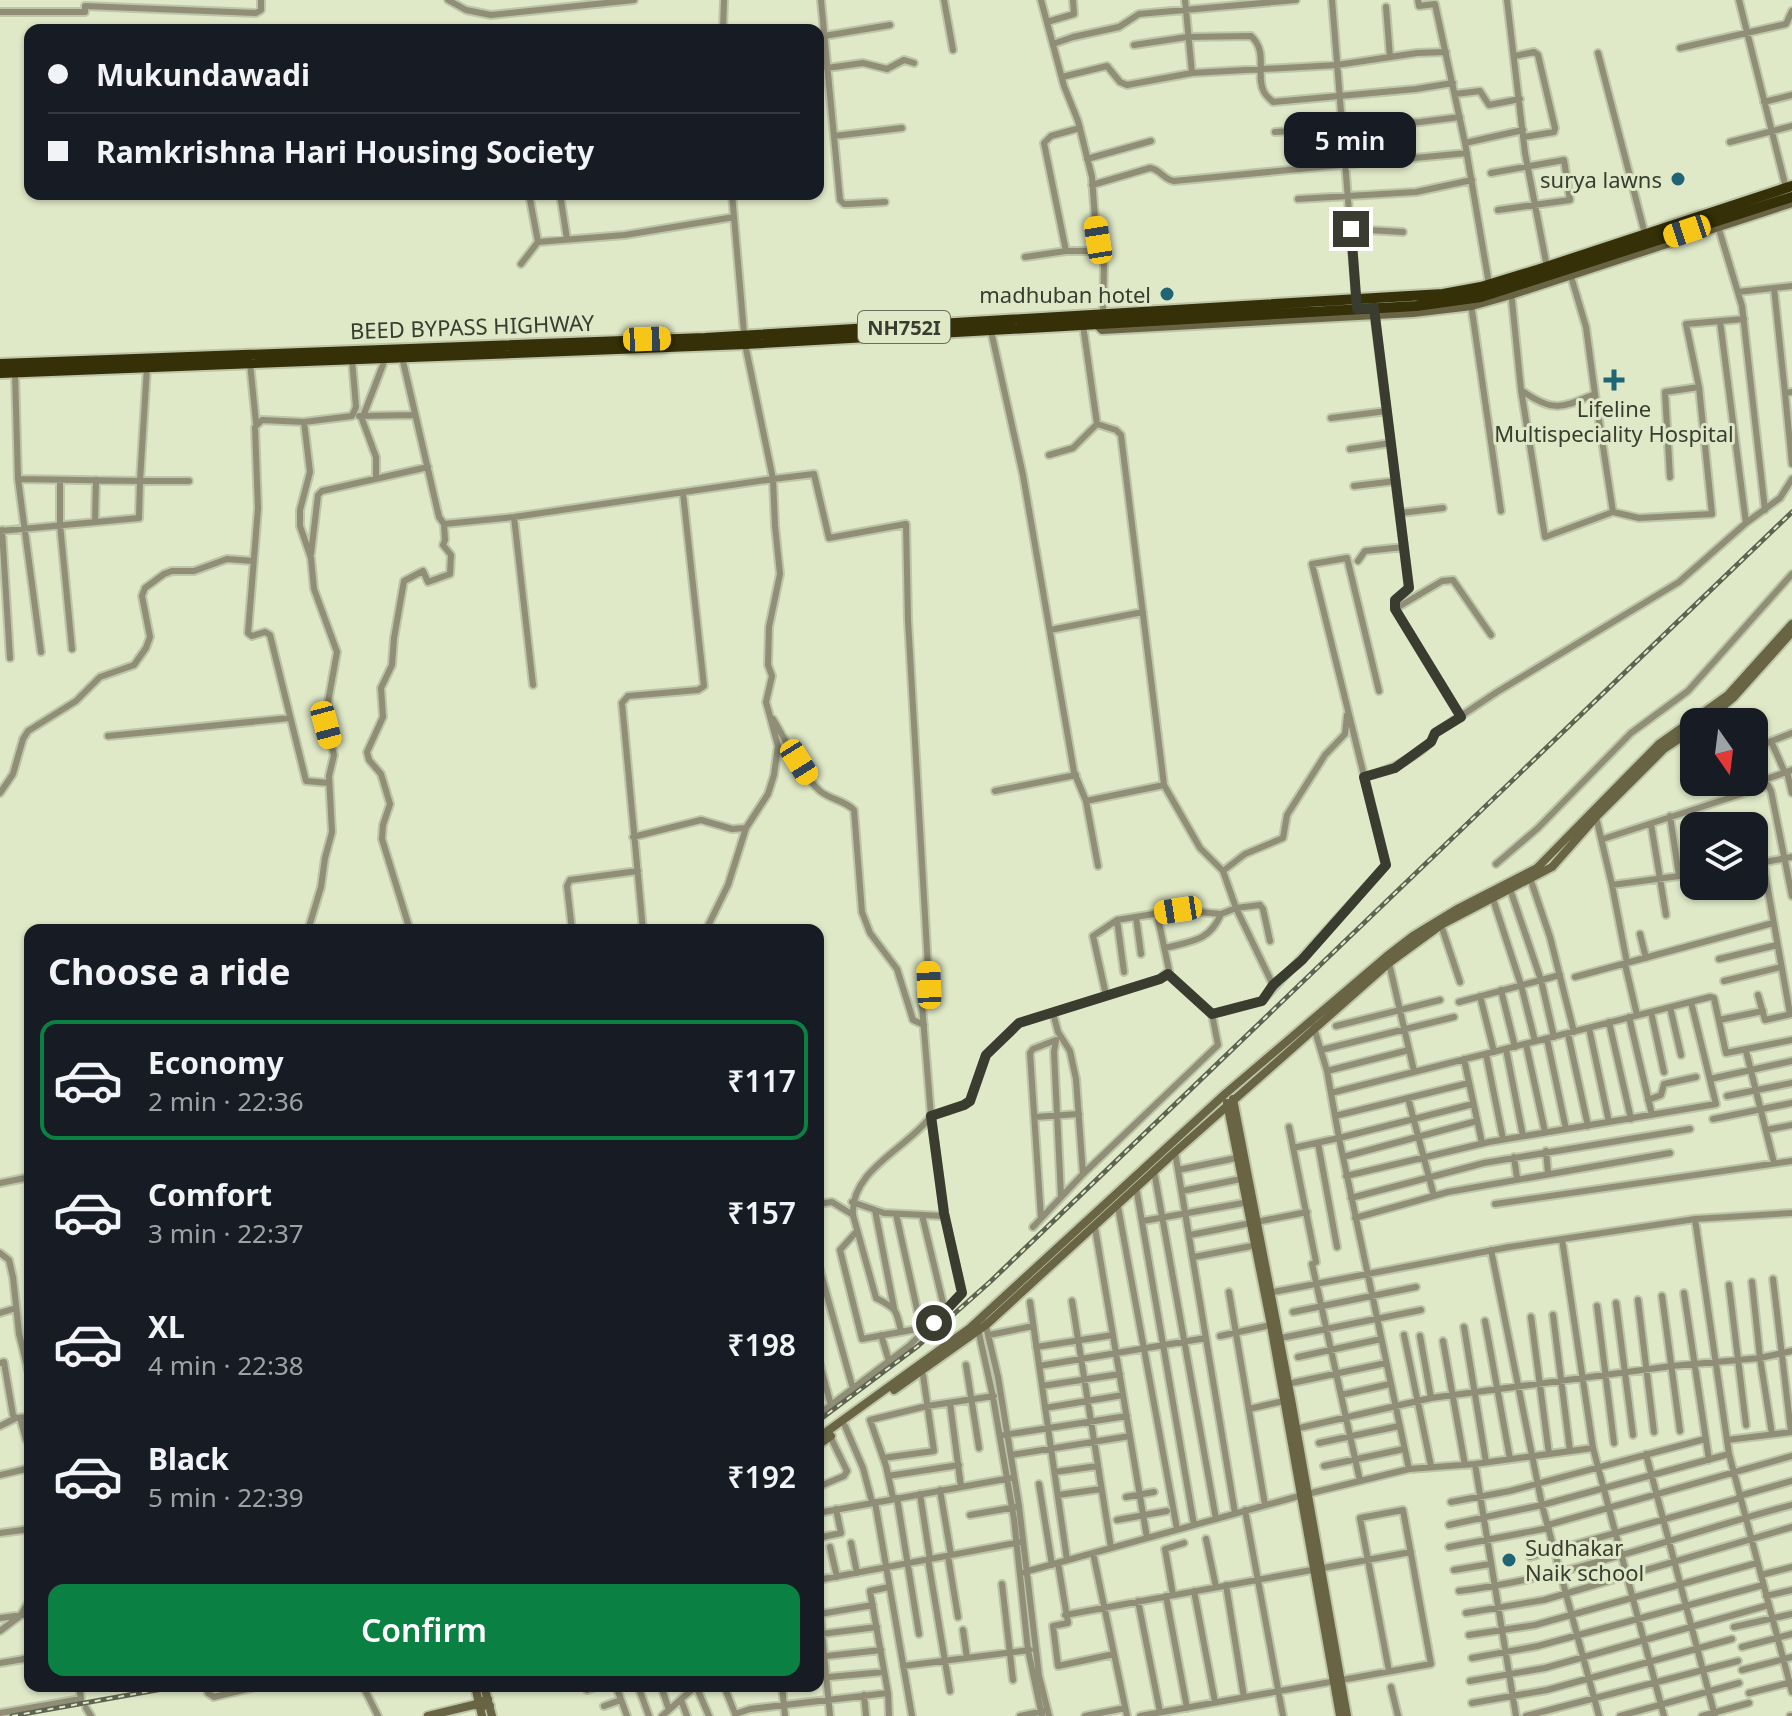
<!DOCTYPE html>
<meta charset="utf-8">
<style>
:root{--surface:#171b24;--page:#20242c;--text:#f1f3f6;--muted:#9ea1a6;--line:#363941;--accent:#0b8043}
body{margin:0;font-family:"Noto Sans",sans-serif;background:var(--page);color:var(--text);height:100vh;display:flex;flex-direction:column;font-size:30px;white-space:nowrap}
*{box-sizing:border-box;margin:0}
p{font-size:26px;color:var(--muted)}
.icon{flex:none;width:44px;height:44px;fill:none;stroke:currentColor;stroke-width:2;stroke-linecap:round;stroke-linejoin:round}
.map{position:relative;flex:1;overflow:hidden}
.details{position:absolute;left:24px;top:924px;width:800px;height:768px;display:flex;flex-direction:column;background:var(--surface);border-radius:16px;box-shadow:0 2px 6px #0004}
.details>*{flex:none}
.top-card{position:absolute;left:24px;top:24px;width:800px;height:176px;border-radius:16px;box-shadow:0 2px 6px #0004;display:grid;align-content:center;height:176px;padding:0 24px;background:var(--surface)}
.needle{width:52px;rotate:166deg}
.tools{position:absolute;left:1680px;top:708px;display:grid;gap:16px}
.tools a{display:grid;place-items:center;width:88px;height:88px;border-radius:16px;background:var(--surface);box-shadow:0 2px 6px #0004;font-size:40px}
.end{position:absolute;width:36px;height:36px;margin:-18px;border:10px solid #393c2f;background:#fff;box-shadow:0 0 0 4px #fff}
.from{border-radius:50%}
.bubble{position:absolute;height:56px;border-radius:16px;background:var(--surface);box-shadow:0 2px 6px #0004;font-size:26px;font-weight:600;line-height:56px;text-align:center}
.car{position:absolute;width:24px;height:48px;margin:-24px -12px;border-radius:10px;box-shadow:0 0 6px 2px #0007;background:linear-gradient(#f5c518 24%,#345 0 40%,#f5c518 0 76%,#345 0 86%,#f5c518 0)}
.top-card b{display:flex;align-items:center;gap:28px;height:76px;font-size:30px}
.top-card b+b{border-top:2px solid var(--line)}
.top-card i{width:20px;height:20px;background:var(--text)}
ul{padding:0;list-style:none}
li{display:flex;align-items:center;gap:24px;height:120px;margin:0 16px 12px;padding:0 8px;border:4px solid transparent;border-radius:16px}
li div{flex:1}
li b{display:block;font-size:30px}
li em{font-style:normal;font-weight:600}
li.active{border-color:var(--accent)}
li>.icon{width:72px;height:72px;stroke-width:1.5}
h2{padding:0 24px;font-size:36px;line-height:96px}
.cta{display:flex;gap:16px;margin-top:auto;padding:16px 24px}
.cta a{flex:1;height:92px;border-radius:16px;background:var(--accent);color:#fff;font-size:32px;font-weight:600;line-height:92px;text-align:center}
.map>svg:first-child{display:block}
</style>
<div class="map">
<svg width="1792" height="1716" viewBox="0 0 1792 1716">
<rect width="100%" height="100%" fill="#dfe8c7"/>
<g fill="none" stroke-linecap="round" stroke-linejoin="round">
<defs>
<path id="street" d="M448 0 466 10 491 15 634 0
M821 0 840 200 844 204H849L885 202
M944 0 953 50
M1041 0 1064 86 1078 121 1092 177 1095 219 1104 266 1103 316
M1185 0 1192 73
M1332 0 1356 299
M1418 0 1419 6 1435 4 1465 143 1489 284
M1507 0 1525 153 1547 267
M1739 0 1786 188
M1386 7 1390 57
M0 12H85V6L256 13 261 10V0
M1047 22 1074 14 1073 0
M723 30 724 0
M824 36 890 25
M1053 44 1073 37 1119 27 1139 14 1296 0
M1134 45 1187 37 1251 36C1269 52 1255 76 1264 92 1266 96 1270 99 1273 102L1416 89 1453 83
M1680 48 1786 24 1792 11
M1598 53 1645 234
M1515 56 1534 52 1538 55 1555 128 1554 132 1524 137
M827 68 863 63 887 69 904 60 914 63
M1062 77 1107 66 1120 82 1127 85 1192 73 1337 65 1417 53 1446 52
M1455 94 1480 91 1489 105 1520 99
M1764 102 1792 95
M1275 132 1420 122 1460 117
M834 136 902 128
M1730 142 1792 126
M1465 143 1523 130
M1087 159 1151 141
M1491 173 1564 160 1570 200 1498 210
M1092 185 1150 168C1160 169 1164 180 1174 181L1467 153
M529 194 538 242
M560 194 567 239
M732 194 745 344 773 479 814 474 829 538 906 524 908 620 929 985 921 993 931 1116C908 1148 850 1170 853 1215L876 1298C896 1309 896 1308 901 1331
M1298 199 1416 192 1472 180
M1718 226 1742 306 1765 510
M1351 229 1403 232
M1066 251 1044 143 1051 136 1080 128
M1025 257 1066 251H1101
M521 264 538 242 625 235 734 217
M1774 288 1785 393 1792 392
M1511 291 1521 390C1553 413 1561 408 1595 394L1586 327 1570 273
M1738 292 1792 286
M1471 304 1501 511
M1374 312 1409 588 1395 600V609L1461 717
M1720 321 1746 523
M1083 325 1097 424 1116 430 1121 435 1164 785 1200 848 1223 871 1236 908 1273 985
M991 331 1023 475 1074 772 1086 801 1098 866
M402 357 439 517 444 524 514 517 773 479 775 526 780 574 769 627 768 665 772 676 766 702 778 746 774 775 768 794 746 828 728 885 706 930
M250 363 256 423
M147 367 140 481H189
M15 373 18 479 41 652
M1521 390 1545 537 1613 512 1639 518 1712 514 1699 387 1686 324 1744 319
M1785 393 1792 464
M1595 394 1613 512
M359 416 415 415
M1331 418 1387 411
M304 422 262 420 255 427 258 508 248 633 252 636 265 632 270 635 306 781 329 783
M1350 449 1391 443
M1049 455 1073 448 1097 424
M1670 477 1665 392 1699 387
M376 478V457L362 419 386 357
M60 480V524L72 649
M1354 486 1396 481
M1400 513 1443 508
M514 517 533 685
M95 522 96 480
M2 530 10 658
M0 531 139 518 140 481 18 479
M311 554 318 495 322 491 428 467
M1358 561 1365 551 1404 547
M1395 609 1442 581 1453 580 1491 635
M1050 630 1143 612
M1722 704 1733 722
M773 719C787 742 800 773 820 791 831 800 844 800 854 810L862 912 870 933 897 969 913 1020 924 1025
M108 736 290 718
M1771 741 1785 773
M1754 748 1792 733
M1754 760 1771 791 1792 896
M1787 772 1792 793
M1364 777C1384 772 1429 754 1435 733L1497 692 1679 582 1746 523 1780 498 1792 479
M1764 780 1792 770
M995 791 1076 775
M0 793 13 774 23 739 28 731 76 701 100 677 134 665 146 648 150 637 142 596 145 588 164 574 172 571H194L227 559 253 561
M1086 801 1164 785
M1670 816 1679 876
M1596 817 1612 885 1694 874
M1651 824 1666 915
M633 837 701 820 732 829 746 828
M1603 839 1766 786
M1763 862 1790 1014
M1496 864 1538 828 1631 733 1688 691 1792 574
M1754 864 1792 857
M1223 871 1245 854 1283 838 1287 815 1325 755 1345 734 1347 715
M1530 878 1550 937 1574 1032
M1612 885 1627 963
M1510 889 1541 980 1554 1037
M1492 896 1521 985 1535 1041
M1136 917 1141 954
M1441 925 1460 982
M308 930 321 887 325 858 332 832 329 776 334 755 325 719 337 652 314 589 311 558 300 526V510L310 472 304 422 352 416 356 407 352 359
M410 930 382 839 383 825 390 804 381 774 369 760 367 752 383 717 381 688 392 665 394 638 404 581 423 571 428 582 450 574 451 555 443 545 445 540 444 524
M572 930 567 886 570 880 638 871
M643 930 622 703 628 696 698 690 704 686 683 493
M1640 934 1646 958
M1165 948C1191 941 1209 942 1221 914
M1719 959 1777 945
M1389 963 1414 1071
M1625 964 1637 1015
M1124 972 1117 920 1178 910 1221 914 1236 908 1260 905 1263 909 1270 941
M1575 977 1773 923
M1724 981 1781 967
M1501 990 1515 1047
M1106 995 1093 936 1117 920
M1758 995 1765 1020 1792 1014
M1480 996 1494 1052
M1459 1002 1560 975
M1670 1007 1681 1055
M1651 1012 1664 1072
M1053 1013 1058 1032 1070 1051 1076 1079 1083 1174
M1212 1014 1262 1001 1386 865 1312 564 1347 558 1379 691
M1629 1017 1652 1115
M1719 1020 1763 1011
M1312 1021 1327 1071 1339 1138 1473 1104
M1609 1022 1631 1119
M1336 1026 1440 1000
M1589 1028 1609 1122
M1568 1034 1588 1126
M1547 1039 1566 1129
M1056 1040 1054 1052 1061 1196
M1526 1044 1545 1132
M1506 1049 1523 1136
M1321 1050 1454 1017
M1746 1051 1774 1163
M1486 1054 1503 1139
M1464 1059 1482 1143
M1327 1071 1409 1050
M1710 1079 1792 1061
M1331 1093 1710 997 1714 998 1726 1053 1792 1040
M1727 1096 1792 1083
M1408 1098 1434 1196
M1648 1100 1661 1095 1664 1084 1696 1077
M1335 1116 1469 1083
M1035 1117 1079 1114
M1713 1119 1792 1103
M1289 1127 1316 1262 1312 1264 1360 1481
M1766 1130 1792 1125
M1318 1143 1337 1247
M1293 1148 1339 1138 1409 1469
M1546 1151 1548 1173
M1175 1152 1235 1513
M1343 1157 1477 1121
M1514 1157 1517 1178
M1178 1170 1241 1157
M1154 1171 1216 1519
M1346 1176 1489 1142 1716 1104 1691 1002
M0 1183 30 1177
M1136 1187 1194 1525
M1182 1191 1241 1179
M1351 1198 1484 1163 1690 1129
M852 1202 884 1213 944 1216
M818 1204 832 1202 853 1215
M1495 1204 1792 1161
M1118 1207 1177 1529
M875 1210 894 1308
M896 1214 921 1327
M922 1215 945 1311
M1041 1218 1030 1053 1033 1049 1056 1040
M1355 1218 1448 1192 1670 1153
M1695 1219 1729 1454 1792 1692
M1143 1221 1249 1202
M1033 1227 1083 1174 1218 1045 1212 1014 1168 974
M1095 1228 1147 1538
M857 1231 840 1250 862 1339 917 1329 931 1324
M1190 1235 1307 1212
M1562 1239 1593 1448 1664 1716
M1491 1250 1542 1505 1599 1716
M0 1253 9 1260 13 1277 19 1334 30 1377
M1194 1257 1257 1245
M818 1263 853 1389
M1773 1279 1791 1432
M1752 1282 1760 1358 1772 1434
M1729 1285 1746 1425
M1229 1292 1265 1505
M1268 1293 1509 1247 1695 1219 1792 1213
M1684 1293 1709 1460
M1662 1296 1680 1431
M1638 1300 1654 1432
M1072 1301 1111 1548
M1030 1302 1067 1560
M1616 1303 1633 1435
M1597 1306 1614 1443
M1293 1312 1416 1287
M0 1313 16 1308
M1553 1315 1570 1451
M1531 1317 1549 1454
M1485 1321 1510 1459
M985 1322 998 1377 1019 1506 1039 1676 1049 1716
M1464 1327 1486 1462
M978 1329 993 1397 1014 1519 1028 1650 1042 1716
M881 1335 889 1361
M989 1335 1033 1326
M1404 1335 1431 1466
M1220 1336 1271 1325
M1420 1336 1431 1398
M1276 1339 1421 1310
M1443 1341 1465 1465
M1036 1347 1113 1335
M1298 1357 1381 1339
M818 1358 831 1405
M0 1363 4 1362 13 1415 16 1418 30 1417
M966 1365 979 1448
M1039 1366 1206 1338
M1292 1383 1386 1363
M1042 1386 1120 1374
M1341 1395 1390 1384
M950 1403 961 1487
M1045 1408 1123 1395
M1249 1409 1288 1400
M818 1415 909 1346 962 1293 944 1213 931 1116 964 1105 970 1101 986 1055 1019 1023 1160 979 1169 970 1157 914
M20 1418 26 1439 30 1445
M0 1426 16 1418
M845 1426 863 1468 872 1502
M1295 1429 1431 1398 1672 1366 1760 1358 1792 1351
M1004 1435 1127 1416
M1727 1440 1792 1432
M1319 1443 1399 1426
M1646 1454 1715 1716
M1011 1455 1130 1436
M883 1458 934 1451 923 1375
M1475 1464 1516 1716
M1324 1466 1404 1449
M1055 1472 1097 1466
M0 1475 30 1468
M888 1476 959 1465
M1039 1484 1052 1565
M818 1487 844 1476 847 1471 830 1436
M940 1490 951 1555
M920 1494 930 1559
M1058 1495 1101 1489
M1739 1496 1792 1481
M1126 1497 1154 1492
M893 1498 886 1466 870 1420 927 1406 994 1396
M897 1498 919 1634
M875 1502 912 1716
M1451 1502 1510 1491 1705 1439
M1245 1510 1283 1716
M818 1513 1011 1478
M970 1515 1016 1507
M1117 1520 1167 1511
M1449 1525 1542 1505 1729 1454
M1548 1525 1792 1456
M0 1533 30 1529
M818 1538 841 1533 836 1509
M1206 1539 1216 1587
M851 1543 857 1573
M830 1547 837 1577
M1449 1547 1549 1528
M1093 1553 1127 1716
M948 1556 958 1617
M1530 1557 1740 1498
M928 1559 950 1691
M1058 1563 1068 1623 1053 1626 1058 1666 1114 1654
M1454 1570 1490 1564
M1021 1573 1299 1496 1409 1469 1475 1464 1593 1448
M1761 1575 1792 1567
M818 1580 1021 1542
M1002 1584 1013 1680
M1226 1585 1244 1697
M1194 1591 1215 1702
M1459 1591C1573 1577 1681 1534 1792 1505
M818 1592 830 1716
M1173 1595 1165 1549 1184 1543
M1166 1596 1187 1708
M1766 1596 1792 1590
M1138 1601 1160 1712
M1466 1613 1544 1600 1792 1527
M820 1614 873 1605
M1065 1615 1411 1552
M0 1618 30 1614
M1734 1627 1792 1614
M963 1630 967 1658
M0 1631 20 1616 30 1600
M821 1634 877 1627
M1469 1635 1535 1625 1757 1563
M1742 1647 1792 1634
M818 1657 881 1650
M1472 1658 1538 1646 1763 1585
M0 1663 30 1658
M903 1666 1030 1650
M1742 1670 1792 1657
M818 1678 884 1672
M1470 1681 1545 1668 1769 1605
M207 1686 208 1693 214 1697 260 1686
M363 1686 378 1716
M616 1686 627 1716
M638 1686 649 1716
M661 1686 669 1710
M696 1686 709 1716
M724 1686 736 1716
M739 1686H742
M782 1686 785 1716
M1391 1687 1398 1716
M587 1690 598 1686
M1749 1693 1792 1682
M864 1695 866 1716
M681 1700 687 1716
M1472 1703 1547 1690 1732 1639
M604 1706 621 1700
M86 1708 91 1716
M0 1713 81 1699 79 1686
M735 1714 750 1709 888 1693
M662 1716 696 1686
M889 1716 888 1693 870 1591 889 1587
M1020 1716 1044 1711
M1085 1716 1125 1708
M1140 1716 1431 1664 1403 1510 1360 1518 1389 1671
M1526 1716 1738 1661
M1620 1716 1739 1683
M1702 1716 1749 1703
M1790 1716H1792"/>
<path id="secondary" d="M1096 324 1102 330 1413 313 1472 306 1511 295 1792 203
M1704 722 1733 698 1792 632
M1233 1099 1291 1399 1347 1716
M1227 1103 1271 1325 1340 1716
M894 1390 986 1325 1175 1152 1389 963 1441 925 1552 867 1596 817 1664 749 1694 729
M818 1438 970 1328 1225 1094 1387 956 1413 936 1459 908 1537 868 1659 744 1728 695 1792 624
M818 1445 831 1436
M475 1686 482 1716
M484 1686 492 1716
M488 1699 473 1705 490 1706
M428 1716 473 1705"/>
<path id="highway" d="M0 364 705 338 1443 294 1481 287 1540 269 1792 186
M0 373 745 344 1416 306 1481 297 1792 197"/>
</defs>
<use href="#street" stroke="#bec6a9" stroke-width="10"/>
<use href="#secondary" stroke="#bec6a9" stroke-width="12"/>
<use href="#highway" stroke="#bec6a9" stroke-width="14"/>
<use href="#street" stroke="#908e77" stroke-width="6"/>
<use href="#secondary" stroke="#696544" stroke-width="8"/>
<use href="#highway" stroke="#353007" stroke-width="10"/>
<defs>
<path id="rail" d="M818 1421 918 1346 991 1281 1792 512
M12 1716 179 1686"/>
</defs>
<use href="#rail" stroke="#5f6452" stroke-width="5"/>
<use href="#rail" stroke="#dfe8c7" stroke-width="2" stroke-dasharray="6" stroke-linecap="butt"/>
</g>
<g fill="none" stroke-linecap="round" stroke-linejoin="round">
<path stroke="#393c2f" stroke-width="10" d="M934 1323 962 1293 944 1213 931 1116 964 1105 970 1101 986 1055 1019 1023 1160 979 1168 974 1212 1014 1262 1001 1273 985 1302 960 1386 865 1364 777 1395 768 1431 742 1435 733 1461 717 1395 609V600L1409 588 1374 308 1357 309 1351 229"/>
</g>
<g fill="#1f6575" stroke="#dfe8c7" stroke-width="3">
<circle cx="1678" cy="179" r="8"/>
<circle cx="1167" cy="294" r="8"/>
<path d="M1610 368h8v8h8v8h-8v8h-8v-8h-8v-8h8z"/>
<circle cx="1509" cy="1560" r="8"/>
</g>
<g text-anchor="middle" dominant-baseline="central" stroke-width="6" stroke-linejoin="round" paint-order="stroke">
<rect fill="#dfe8c7" stroke="#6b705d" stroke-width="2" x="858" y="311" width="92" height="32" rx="6"/>
<g font-size="20" font-weight="bold" fill="#393c2f">
<text x="904" y="327">NH752I</text>
</g>
<g font-size="22" fill="#393c2f" stroke="#dfe8c7" text-anchor="end">
<text x="1662" y="179">surya lawns</text>
<text x="1151" y="294">madhuban hotel</text>
<text x="1614" y="408" text-anchor="middle">Lifeline<tspan x="1614" dy="25">Multispeciality Hospital</tspan></text>
<text x="1525" y="1547" text-anchor="start">Sudhakar<tspan x="1525" dy="25">Naik school</tspan></text>
</g>
<g font-size="22" fill="#393c2f" stroke="#dfe8c7">
<text transform="translate(472 326) rotate(-2)">BEED BYPASS HIGHWAY</text>
</g>
</g>
</svg>
<div class="tools">
<a><svg class="needle" viewBox="-14 -14 28 28"><path d="M0-13l5 13h-10z" fill="#e53935"/><path d="M0 13l5-13h-10z" fill="#9ea1a6"/></svg></a>
<a><svg class="icon" aria-label="layers" viewBox="0 0 24 24"><path d="M12 4l9 5-9 5-9-5zM3 14l9 5 9-5"/></svg></a>
</div>
<i class="end from" style="left:934px;top:1323px"></i>
<i class="end" style="left:1351px;top:229px"></i>
<div class="bubble" style="left:1284px;top:112px;width:132px">5 min</div>
<i class="car" style="left:1687px;top:231px;rotate:252deg"></i>
<i class="car" style="left:1098px;top:240px;rotate:351deg"></i>
<i class="car" style="left:647px;top:339px;rotate:88deg"></i>
<i class="car" style="left:326px;top:725px;rotate:165deg"></i>
<i class="car" style="left:799px;top:762px;rotate:148deg"></i>
<i class="car" style="left:1178px;top:910px;rotate:261deg"></i>
<i class="car" style="left:929px;top:985px;rotate:358deg"></i>
<div class="top-card">
<b><i class="from"></i>Mukundawadi</b>
<b><i></i>Ramkrishna Hari Housing Society</b>
</div>
<section class="details">
<h2>Choose a ride</h2>
<ul>
<li class="active"><svg class="icon" aria-label="car" viewBox="0 0 24 24"><path d="M5 17H2v-5l4-1 3-4h7l3 4 3 1v5h-3M9 17h6M6 11h13"/><circle cx="7" cy="17" r="2"/><circle cx="17" cy="17" r="2"/></svg><div><b>Economy</b><p>2 min · 22:36</p></div><em>₹117</em></li>
<li><svg class="icon" aria-label="car" viewBox="0 0 24 24"><path d="M5 17H2v-5l4-1 3-4h7l3 4 3 1v5h-3M9 17h6M6 11h13"/><circle cx="7" cy="17" r="2"/><circle cx="17" cy="17" r="2"/></svg><div><b>Comfort</b><p>3 min · 22:37</p></div><em>₹157</em></li>
<li><svg class="icon" aria-label="car" viewBox="0 0 24 24"><path d="M5 17H2v-5l4-1 3-4h7l3 4 3 1v5h-3M9 17h6M6 11h13"/><circle cx="7" cy="17" r="2"/><circle cx="17" cy="17" r="2"/></svg><div><b>XL</b><p>4 min · 22:38</p></div><em>₹198</em></li>
<li><svg class="icon" aria-label="car" viewBox="0 0 24 24"><path d="M5 17H2v-5l4-1 3-4h7l3 4 3 1v5h-3M9 17h6M6 11h13"/><circle cx="7" cy="17" r="2"/><circle cx="17" cy="17" r="2"/></svg><div><b>Black</b><p>5 min · 22:39</p></div><em>₹192</em></li>
</ul>
<div class="cta"><a>Confirm</a></div>
</section>
</div>
